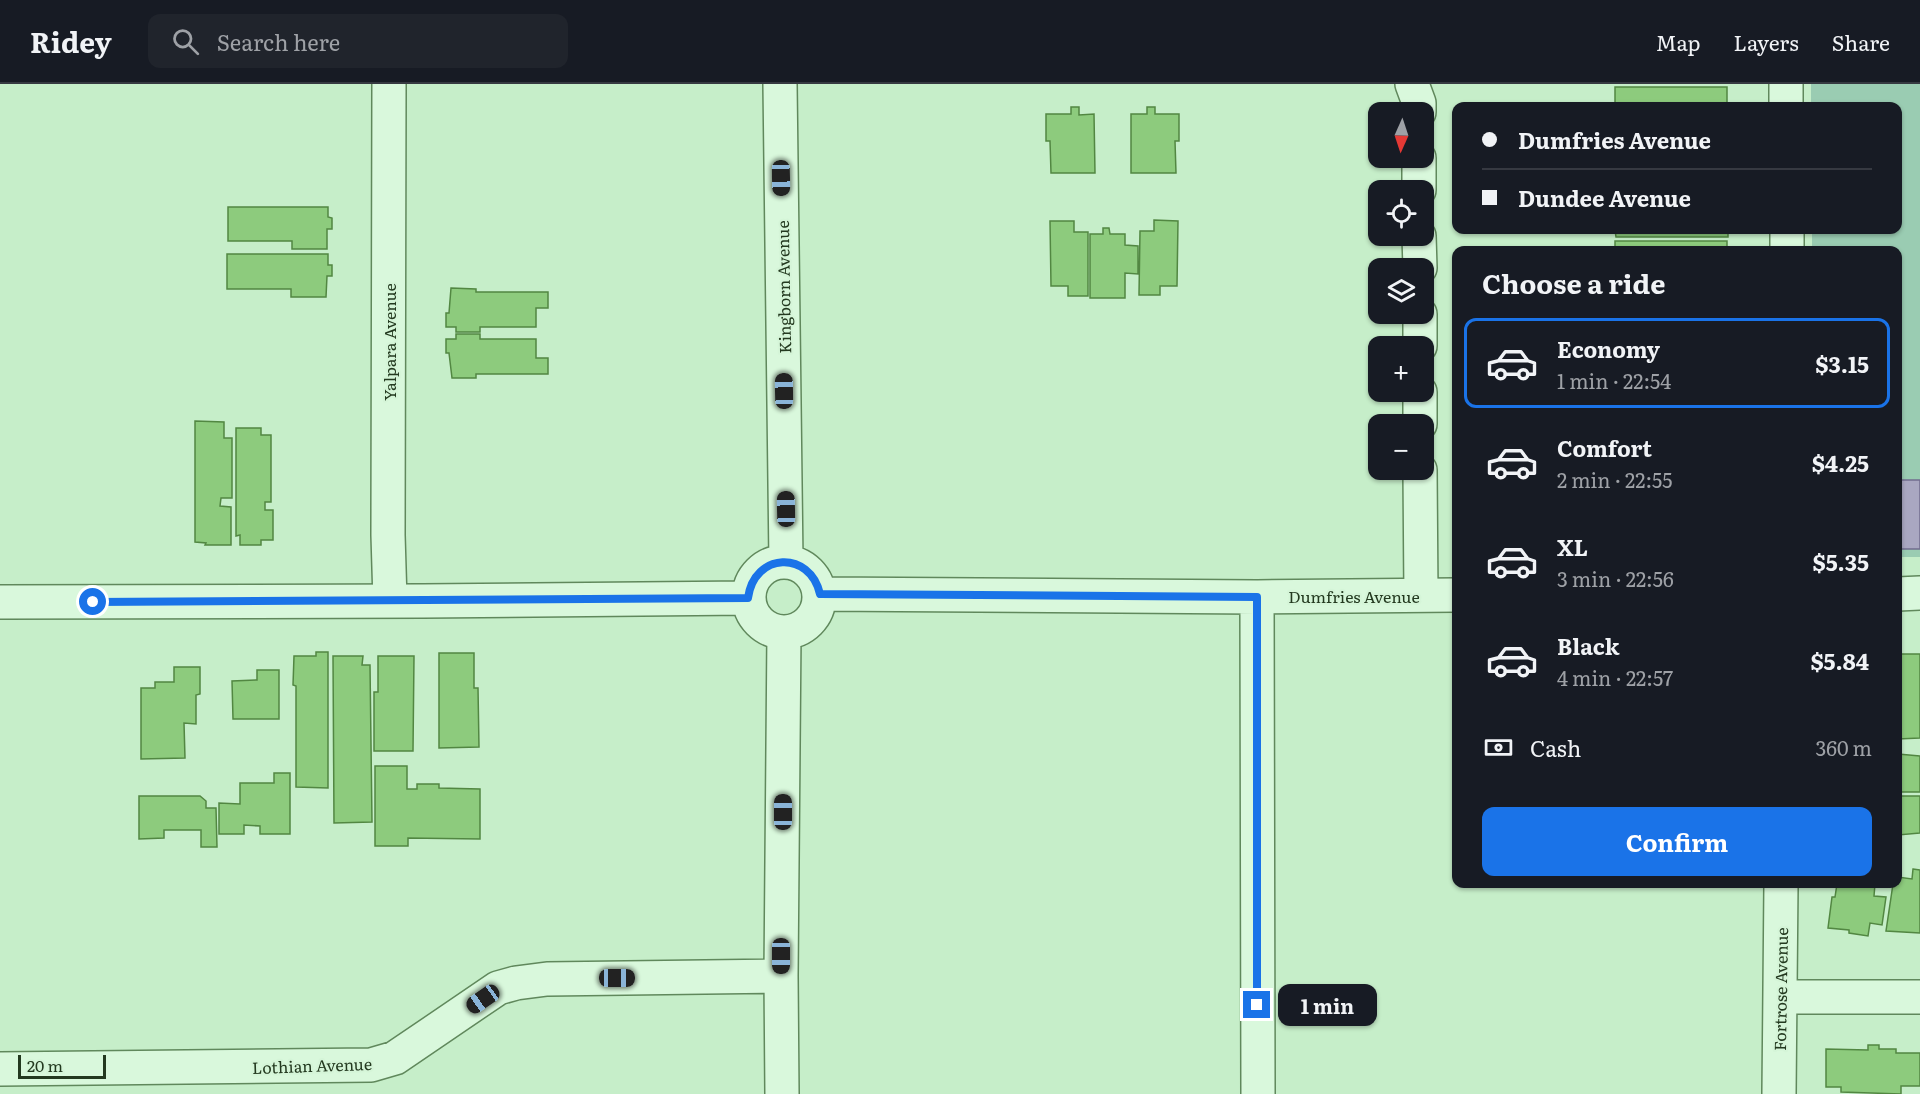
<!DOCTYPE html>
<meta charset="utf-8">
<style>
:root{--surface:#171b24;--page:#20242c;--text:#f1f3f6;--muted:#9ea1a6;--line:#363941;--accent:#1a73e8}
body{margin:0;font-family:Literata,serif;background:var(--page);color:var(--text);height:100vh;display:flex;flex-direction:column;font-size:22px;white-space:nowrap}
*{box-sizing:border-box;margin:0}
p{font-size:20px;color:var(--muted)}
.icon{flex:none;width:33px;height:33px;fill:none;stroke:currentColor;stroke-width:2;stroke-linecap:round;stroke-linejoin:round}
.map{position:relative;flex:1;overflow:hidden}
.sheet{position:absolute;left:1452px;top:162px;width:450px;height:642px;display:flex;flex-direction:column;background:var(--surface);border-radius:12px;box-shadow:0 2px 4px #0004}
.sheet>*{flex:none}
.top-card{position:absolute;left:1452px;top:18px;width:450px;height:132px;border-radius:12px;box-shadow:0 2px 4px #0004;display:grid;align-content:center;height:132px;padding:0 30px;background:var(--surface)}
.needle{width:39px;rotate:183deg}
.buttons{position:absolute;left:1368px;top:18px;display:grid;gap:12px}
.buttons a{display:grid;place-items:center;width:66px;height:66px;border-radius:12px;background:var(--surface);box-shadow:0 2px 4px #0004;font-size:30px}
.scale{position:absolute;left:18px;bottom:15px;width:88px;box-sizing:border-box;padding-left:6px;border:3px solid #23391f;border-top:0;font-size:16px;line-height:21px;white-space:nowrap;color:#23391f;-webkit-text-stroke:4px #d5f5d8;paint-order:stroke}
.end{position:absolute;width:27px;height:27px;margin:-14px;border:8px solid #1a73e8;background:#fff;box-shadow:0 0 0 3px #fff}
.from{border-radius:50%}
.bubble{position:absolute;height:42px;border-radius:12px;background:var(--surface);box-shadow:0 2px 4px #0004;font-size:20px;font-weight:700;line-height:42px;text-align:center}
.car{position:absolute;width:18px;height:36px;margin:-18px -9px;border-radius:8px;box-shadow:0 0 4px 2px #0007;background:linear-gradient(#222 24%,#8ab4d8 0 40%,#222 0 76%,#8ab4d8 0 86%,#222 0)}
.top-card b{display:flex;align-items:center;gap:21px;height:57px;font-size:22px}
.top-card b+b{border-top:2px solid var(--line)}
.top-card i{width:15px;height:15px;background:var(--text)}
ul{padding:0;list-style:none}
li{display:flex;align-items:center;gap:18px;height:90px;margin:0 12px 9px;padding:0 18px;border:3px solid transparent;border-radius:12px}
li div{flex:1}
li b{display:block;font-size:22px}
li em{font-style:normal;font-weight:700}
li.selected{border-color:var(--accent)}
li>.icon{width:54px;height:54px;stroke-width:1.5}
h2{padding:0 30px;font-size:27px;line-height:72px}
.pay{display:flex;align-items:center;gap:15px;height:66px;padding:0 30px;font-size:22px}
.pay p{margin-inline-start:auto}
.primary-button{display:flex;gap:12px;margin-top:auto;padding:12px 30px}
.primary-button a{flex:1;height:69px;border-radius:12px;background:var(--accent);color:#fff;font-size:24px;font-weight:700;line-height:69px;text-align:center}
header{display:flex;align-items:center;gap:36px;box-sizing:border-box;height:84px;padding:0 30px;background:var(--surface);border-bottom:2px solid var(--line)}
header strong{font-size:28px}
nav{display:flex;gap:33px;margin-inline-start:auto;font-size:21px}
.search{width:420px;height:54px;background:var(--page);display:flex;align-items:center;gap:15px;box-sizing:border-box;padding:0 21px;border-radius:12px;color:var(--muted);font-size:22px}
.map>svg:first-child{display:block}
</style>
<header>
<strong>Ridey</strong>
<div class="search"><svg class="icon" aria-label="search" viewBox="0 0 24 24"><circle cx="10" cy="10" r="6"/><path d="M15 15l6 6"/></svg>Search here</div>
<nav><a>Map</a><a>Layers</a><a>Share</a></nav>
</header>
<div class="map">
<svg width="1920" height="1010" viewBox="0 0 1920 1010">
<rect width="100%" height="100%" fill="#c6eec9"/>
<path fill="#9accb2" d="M1811 0H1920V473H1898V166H1812V146H1898V22H1811Z"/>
<path fill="#a9a7c1" stroke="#726e8f" stroke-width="1.5" d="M1898 396H1920V465H1898Z"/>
<path fill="#8dcb7d" stroke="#528742" stroke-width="1.5" d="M1615 3H1727V22H1615Z
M1071 23H1079V31L1094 30 1095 89H1051L1050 57H1046V30H1071Z
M1147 23H1155V30H1179V57H1175L1176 89H1131V30H1147Z
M228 123H328V133L332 134V145H327V165H292V157H228Z
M1154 136 1178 137 1177 202H1160V211H1139L1140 147H1154Z
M1050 137H1074V148H1088V212H1068V202H1051Z
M1103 144H1109L1110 150H1125V161L1138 162V190L1125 189V214H1090V150H1103Z
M1615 146H1728V153H1616Z
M1615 157H1727V166H1615Z
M227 170H328V181H332V192H327L326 213H291V205H227Z
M451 204 476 205V208H548V224H536V243H480V248H456V243H446V229H449Z
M456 250H480V255H536V274H548V290H476V294H452L449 269H446V255H456Z
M195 337 224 338V354H232V414H221L220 422 231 423V461H205L206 459 195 458Z
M236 344H261V351H271V418H265V426H273V456H261V461H240V451L236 452Z
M316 568H328V704L296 703V602L293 601 294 572H316Z
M439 569H474V604H478L479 663 439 664Z
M1898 570H1920V654L1898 655Z
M333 572H363L362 581H370L372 738 334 739Z
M378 572H414L413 667H374V608H378Z
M174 583H200V610L196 611V640L184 639 185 674 141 675V604H155V598H174Z
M257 586H279V635H233L232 597 257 596Z
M1898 670 1920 672V708H1898Z
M375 682H407V705H417V700H439V704L480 705V755L408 754V762H375Z
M274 689H290V750H260V742L244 741V750H219V719L240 720V699H274Z
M139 712H200L206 717V724H216L217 763H201V746H164V754L139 755Z
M1898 712H1920V749L1898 751Z
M1913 785 1920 786V849L1886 847 1893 800H1898V793L1912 795Z
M1837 800H1875L1874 812 1886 813 1882 841 1870 839 1868 852 1849 849V846L1828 844 1832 813H1835Z
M1868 961H1879V965H1896V969H1920V1002H1901V1010L1841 1008V1003H1826V965L1868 966Z"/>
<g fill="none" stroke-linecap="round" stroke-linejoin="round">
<defs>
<path id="street" d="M389 0 388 451 390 517
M780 0 786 478
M1412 0 1419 19V28
M1786 0V22
M1419 74V106
M1787 146V166
M1419 152 1420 184
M1420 230V262
M1420 308V340
M1420 386 1421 511
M749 513a35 35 0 1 1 70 0a35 35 0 1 1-70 0Z
M820 510 1257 513 1456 511
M1898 510 1920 509
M1257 513 1258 1010
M0 518 423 517 748 514
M1780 913H1920
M0 985 371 981 395 974 498 904 516 899 547 895 781 892
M782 1010 781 892 784 548
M1779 1010 1781 800"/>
</defs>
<use href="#street" stroke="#60885c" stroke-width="36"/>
<use href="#street" stroke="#d9f8dc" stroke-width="33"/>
</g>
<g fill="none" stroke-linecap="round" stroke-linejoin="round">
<path stroke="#1a73e8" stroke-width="8" d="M93 518 748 514C754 468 810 466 820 510L1257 513V921"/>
</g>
<g text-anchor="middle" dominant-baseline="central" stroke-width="4.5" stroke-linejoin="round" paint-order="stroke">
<g font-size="16" fill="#23391f" stroke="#d5f5d8">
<text transform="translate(783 203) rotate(-91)">Kingborn Avenue</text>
<text transform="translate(389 258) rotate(-90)">Yalpara Avenue</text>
<text x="1354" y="512">Dumfries Avenue</text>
<text transform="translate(1780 905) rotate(-89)">Fortrose Avenue</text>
<text transform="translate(312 981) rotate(-2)">Lothian Avenue</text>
</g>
</g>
</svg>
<div class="buttons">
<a><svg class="needle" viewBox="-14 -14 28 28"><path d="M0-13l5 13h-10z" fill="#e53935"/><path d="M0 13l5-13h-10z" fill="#9ea1a6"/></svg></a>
<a><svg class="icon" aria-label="locate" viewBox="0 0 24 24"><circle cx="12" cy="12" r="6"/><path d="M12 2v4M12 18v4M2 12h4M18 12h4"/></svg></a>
<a><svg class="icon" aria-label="layers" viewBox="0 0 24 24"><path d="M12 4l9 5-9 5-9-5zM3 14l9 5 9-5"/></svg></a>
<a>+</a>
<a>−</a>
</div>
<div class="scale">20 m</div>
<i class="end from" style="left:93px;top:518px"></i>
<i class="end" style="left:1257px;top:921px"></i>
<div class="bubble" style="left:1278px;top:900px;width:99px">1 min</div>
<i class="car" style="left:781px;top:94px;rotate:179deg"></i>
<i class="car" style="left:784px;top:307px;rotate:359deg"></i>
<i class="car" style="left:786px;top:425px;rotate:359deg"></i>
<i class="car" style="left:783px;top:728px;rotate:0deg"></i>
<i class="car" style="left:781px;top:872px;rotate:180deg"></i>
<i class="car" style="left:617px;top:894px;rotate:90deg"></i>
<i class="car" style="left:483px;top:915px;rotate:235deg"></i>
<div class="top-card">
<b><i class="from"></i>Dumfries Avenue</b>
<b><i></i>Dundee Avenue</b>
</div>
<section class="sheet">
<h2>Choose a ride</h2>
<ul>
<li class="selected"><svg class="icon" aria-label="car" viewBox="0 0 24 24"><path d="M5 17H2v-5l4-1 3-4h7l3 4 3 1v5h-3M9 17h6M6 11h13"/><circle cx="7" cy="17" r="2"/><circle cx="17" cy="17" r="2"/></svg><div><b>Economy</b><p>1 min · 22:54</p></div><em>$3.15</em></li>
<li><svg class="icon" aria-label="car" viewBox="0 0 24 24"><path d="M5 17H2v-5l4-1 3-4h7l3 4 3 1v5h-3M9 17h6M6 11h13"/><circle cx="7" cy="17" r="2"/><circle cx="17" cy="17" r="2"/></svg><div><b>Comfort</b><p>2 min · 22:55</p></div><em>$4.25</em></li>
<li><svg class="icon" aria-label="car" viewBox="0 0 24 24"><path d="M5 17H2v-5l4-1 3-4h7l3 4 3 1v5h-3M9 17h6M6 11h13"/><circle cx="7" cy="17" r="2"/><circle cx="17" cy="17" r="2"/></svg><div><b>XL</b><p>3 min · 22:56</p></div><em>$5.35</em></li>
<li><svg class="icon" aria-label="car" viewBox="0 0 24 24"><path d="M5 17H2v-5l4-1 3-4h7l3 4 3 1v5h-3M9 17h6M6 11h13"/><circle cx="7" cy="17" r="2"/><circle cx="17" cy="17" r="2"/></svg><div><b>Black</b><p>4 min · 22:57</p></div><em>$5.84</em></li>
</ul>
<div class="pay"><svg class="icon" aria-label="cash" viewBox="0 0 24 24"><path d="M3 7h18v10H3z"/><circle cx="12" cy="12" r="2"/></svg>Cash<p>360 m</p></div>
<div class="primary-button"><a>Confirm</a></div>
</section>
</div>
